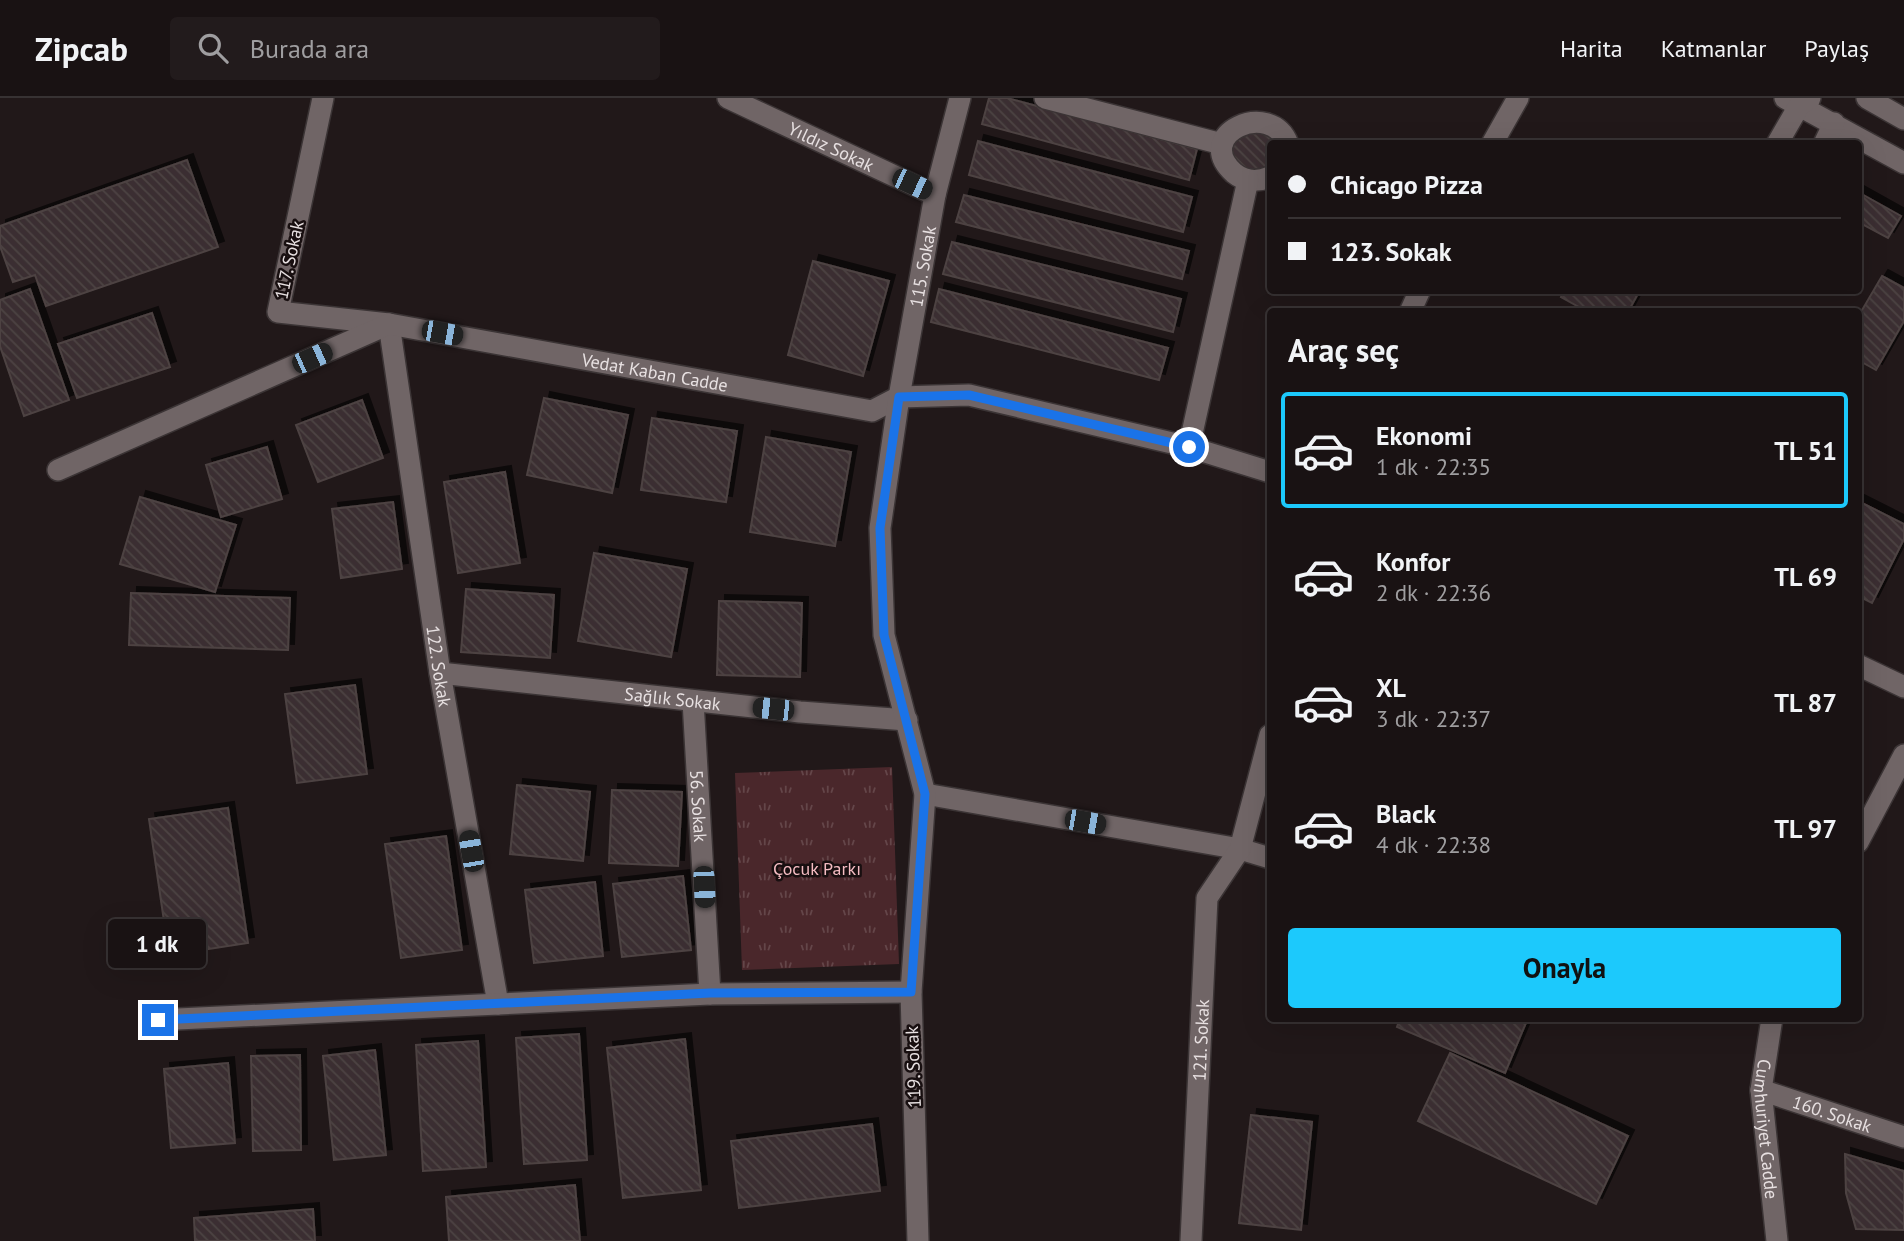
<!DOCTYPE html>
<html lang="tr">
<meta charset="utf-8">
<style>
:root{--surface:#191213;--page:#221b1c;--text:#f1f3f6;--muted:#9f9ea0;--line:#373233;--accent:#1cc9fc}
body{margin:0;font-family:"PT Sans",sans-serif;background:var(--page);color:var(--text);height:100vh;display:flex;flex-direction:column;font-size:26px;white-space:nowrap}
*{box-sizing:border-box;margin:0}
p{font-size:23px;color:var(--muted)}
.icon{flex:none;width:38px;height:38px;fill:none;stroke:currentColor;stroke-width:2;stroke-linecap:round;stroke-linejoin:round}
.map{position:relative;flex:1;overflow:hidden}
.details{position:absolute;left:1267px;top:210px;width:595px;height:714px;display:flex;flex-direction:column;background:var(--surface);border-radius:7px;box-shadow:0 7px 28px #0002,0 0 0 2px var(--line)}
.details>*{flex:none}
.hud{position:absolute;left:1267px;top:42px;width:595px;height:154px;border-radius:7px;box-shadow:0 7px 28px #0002,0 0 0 2px var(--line);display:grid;align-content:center;height:154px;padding:0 21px;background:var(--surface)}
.end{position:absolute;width:32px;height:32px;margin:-16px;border:9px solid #1a73e8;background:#fff;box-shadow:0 0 0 4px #fff}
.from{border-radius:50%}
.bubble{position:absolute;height:49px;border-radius:7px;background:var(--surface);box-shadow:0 7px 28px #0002,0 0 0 2px var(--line);font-size:23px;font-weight:700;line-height:49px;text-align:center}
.car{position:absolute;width:21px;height:42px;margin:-21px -10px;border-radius:9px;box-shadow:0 0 5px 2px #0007;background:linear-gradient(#222 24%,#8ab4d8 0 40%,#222 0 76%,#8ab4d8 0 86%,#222 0)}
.hud b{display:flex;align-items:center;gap:24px;height:66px;font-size:26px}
.hud b+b{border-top:2px solid var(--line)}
.hud i{width:18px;height:18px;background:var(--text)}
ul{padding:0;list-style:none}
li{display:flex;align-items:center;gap:21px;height:116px;margin:0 14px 10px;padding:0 7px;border:4px solid transparent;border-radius:7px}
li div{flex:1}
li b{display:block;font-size:26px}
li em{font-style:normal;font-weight:700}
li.selected{border-color:var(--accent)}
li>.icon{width:63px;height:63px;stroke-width:1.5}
h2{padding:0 21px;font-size:32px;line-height:84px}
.action{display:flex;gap:14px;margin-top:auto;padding:14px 21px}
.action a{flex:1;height:80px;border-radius:7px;background:var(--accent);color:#111;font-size:28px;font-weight:700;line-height:80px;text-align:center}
header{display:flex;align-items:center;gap:42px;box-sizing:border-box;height:98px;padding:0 35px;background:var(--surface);border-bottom:2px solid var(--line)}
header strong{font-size:33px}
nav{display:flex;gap:38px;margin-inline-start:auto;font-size:24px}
.search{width:490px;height:63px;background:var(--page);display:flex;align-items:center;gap:18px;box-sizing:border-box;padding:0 24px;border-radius:7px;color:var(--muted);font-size:26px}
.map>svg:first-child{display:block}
</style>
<header>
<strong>Zipcab</strong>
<div class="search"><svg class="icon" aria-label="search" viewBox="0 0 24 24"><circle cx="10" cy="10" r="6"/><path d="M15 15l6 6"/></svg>Burada ara</div>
<nav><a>Harita</a><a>Katmanlar</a><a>Paylaş</a></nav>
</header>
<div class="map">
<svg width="1904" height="1143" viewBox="0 0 1904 1143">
<defs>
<pattern id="park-tufts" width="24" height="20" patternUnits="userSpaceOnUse" patternTransform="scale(1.75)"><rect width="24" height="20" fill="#4a272b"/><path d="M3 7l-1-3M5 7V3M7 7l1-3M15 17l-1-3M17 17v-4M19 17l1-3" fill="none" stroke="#644649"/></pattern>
<pattern id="building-back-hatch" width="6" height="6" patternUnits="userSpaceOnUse" patternTransform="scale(1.75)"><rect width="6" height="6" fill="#3a2f30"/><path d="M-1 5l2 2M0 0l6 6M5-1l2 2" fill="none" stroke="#4d4344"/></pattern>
<filter id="shadow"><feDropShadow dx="6" dy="-6" stdDeviation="0" flood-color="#0009"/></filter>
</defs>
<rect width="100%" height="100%" fill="#211819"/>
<path fill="url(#park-tufts)" d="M892 669 899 866 742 872 735 675Z"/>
<path fill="url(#building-back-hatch)" stroke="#4d4343" stroke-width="2" filter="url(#shadow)" d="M989 0H1007L1197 51 1189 82 982 26Z
M1253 26 1279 46H1270V69L1266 72H1243L1233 61 1231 46Z
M978 43 1192 99 1183 134 969 77Z
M187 62 218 149 46 208 35 177 13 184 0 148V128Z
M1858 94 1901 118 1888 140 1858 124Z
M964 97 1189 153 1182 181 956 124Z
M952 144 1181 201 1173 234 943 176Z
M813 163 889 183 863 278 788 257Z
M1882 178 1904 190V223L1876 272 1858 262V219Z
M30 191 69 302 24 318 0 248V202Z
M939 191 1168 250 1159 282 931 224Z
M1564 192H1640L1628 214H1588L1561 199Z
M152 215 170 269 77 300 58 246Z
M544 300 628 317 612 395 527 377Z
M362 302 383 360 318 384 296 327Z
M652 320 737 333 726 404 641 392Z
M766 339 851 354 835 448 750 434Z
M267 349 282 401 221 419 206 367Z
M505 374 520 465 458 475 444 384Z
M140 399 236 427 215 494 120 466Z
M1858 403 1904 426V441L1872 505 1858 498Z
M393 404 402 471 341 480 332 411Z
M594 455 687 471 671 559 578 543Z
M466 491 554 497 550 560 461 554Z
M131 495 290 500 288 552 129 547Z
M719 503 802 505 800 579 717 577Z
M355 587 367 676 297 685 285 596Z
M517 687 590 694 583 763 510 756Z
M612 692 682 694 678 768 609 765Z
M228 710 248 845 169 857 149 721Z
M446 738 462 852 401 860 385 746Z
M683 778 691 852 622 859 613 786Z
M595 784 603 858 534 865 525 792Z
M1400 920H1528L1505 975 1397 929Z
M579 936 587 1062 524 1066 516 940Z
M685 941 701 1092 623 1100 607 950Z
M478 943 486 1069 423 1073 416 947Z
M375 952 386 1057 334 1062 323 958Z
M1450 955 1628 1038 1596 1106 1418 1023Z
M300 957 301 1052 253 1053 251 958Z
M228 965 235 1045 171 1050 164 971Z
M1251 1017 1312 1024 1301 1132 1239 1125Z
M872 1026 880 1093 739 1110 731 1043Z
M1845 1056 1904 1073V1132L1856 1131 1846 1095Z
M575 1087 580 1143H449L446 1099Z
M313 1111 315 1143H195L194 1120Z"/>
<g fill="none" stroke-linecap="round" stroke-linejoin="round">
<defs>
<g id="minor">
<path id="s1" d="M323 0 278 214 389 226 440 575 498 906"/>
<path id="s2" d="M728 0 935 97"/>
<path d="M1045 0 1222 46"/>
<path d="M1785 0 1904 65"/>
<path d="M1867 0 1904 21"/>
<path d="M1492 46 1518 0"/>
<path d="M1777 46 1799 8 1810 0"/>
<path d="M1824 46 1834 25"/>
<path d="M1270 79C1258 84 1245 84 1234 75 1191 36 1271 0 1288 46"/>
<path d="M1410 214 1420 192"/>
<path d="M1189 349 1248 82"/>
<path id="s3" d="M58 372 389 226 872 313 899 299 969 297 1189 349 1270 374"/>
<path d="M1858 567 1904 589"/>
<path id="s4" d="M440 575 800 614 907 622"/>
<path id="s5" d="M693 603 710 896"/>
<path d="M925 696 1240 751 1270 760"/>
<path d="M1858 744 1904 657"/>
<path id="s6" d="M1772 920 1761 992 1777 1143"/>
<path d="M157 922 710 896 911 894"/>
<path id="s7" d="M1761 992 1904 1039"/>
<path id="s8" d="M918 1143 911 894 925 696 884 537 880 430 899 299 935 97 960 0"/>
<path id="s9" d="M1191 1143 1207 800 1240 751 1270 637"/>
</g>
</defs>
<use href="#minor" stroke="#3b3435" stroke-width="24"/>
<use href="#minor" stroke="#706566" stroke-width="21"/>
</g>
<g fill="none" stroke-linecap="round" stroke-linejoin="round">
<path stroke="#1a73e8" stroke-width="9" d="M158 922 710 895 911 894 925 696 884 537 880 430 899 299 969 297 1189 349"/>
</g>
<g text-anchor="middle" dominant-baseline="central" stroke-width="5" stroke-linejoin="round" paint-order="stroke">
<g font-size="18" fill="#e7e0e1" stroke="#180f10">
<text stroke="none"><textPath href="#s2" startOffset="114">Yıldız Sokak</textPath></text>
<text transform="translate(289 162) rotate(-78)">117. Sokak</text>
<text stroke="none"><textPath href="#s8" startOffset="984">115. Sokak</textPath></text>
<text stroke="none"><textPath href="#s3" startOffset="632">Vedat Kaban Cadde</textPath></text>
<text stroke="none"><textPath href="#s1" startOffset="676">122. Sokak</textPath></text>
<text stroke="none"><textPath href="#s4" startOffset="234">Sağlık Sokak</textPath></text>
<text stroke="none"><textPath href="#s5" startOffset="105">56. Sokak</textPath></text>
<text stroke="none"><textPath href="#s9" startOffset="201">121. Sokak</textPath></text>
<text transform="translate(913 969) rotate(-92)">119. Sokak</text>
<text stroke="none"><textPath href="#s7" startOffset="75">160. Sokak</textPath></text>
<text stroke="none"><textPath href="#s6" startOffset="112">Cumhuriyet Cadde</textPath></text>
</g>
<g font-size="18" fill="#f5bcc2" stroke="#180f10">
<text x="817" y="770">Çocuk Parkı</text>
</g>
</g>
</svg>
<i class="end from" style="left:1189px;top:349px"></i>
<i class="end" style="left:158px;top:922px"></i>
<div class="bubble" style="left:108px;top:821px;width:98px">1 dk</div>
<i class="car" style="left:912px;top:86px;rotate:115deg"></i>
<i class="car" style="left:442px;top:235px;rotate:100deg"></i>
<i class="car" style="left:312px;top:260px;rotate:66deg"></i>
<i class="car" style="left:773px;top:611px;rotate:276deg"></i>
<i class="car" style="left:1085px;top:724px;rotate:100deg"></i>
<i class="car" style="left:471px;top:753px;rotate:350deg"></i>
<i class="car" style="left:704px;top:789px;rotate:177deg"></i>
<div class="hud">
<b><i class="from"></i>Chicago Pizza</b>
<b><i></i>123. Sokak</b>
</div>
<section class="details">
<h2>Araç seç</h2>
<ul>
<li class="selected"><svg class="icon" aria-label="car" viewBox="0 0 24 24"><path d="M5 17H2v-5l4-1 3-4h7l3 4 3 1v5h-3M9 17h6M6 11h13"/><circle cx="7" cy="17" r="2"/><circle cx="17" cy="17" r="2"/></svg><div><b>Ekonomi</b><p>1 dk · 22:35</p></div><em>TL 51</em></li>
<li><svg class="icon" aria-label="car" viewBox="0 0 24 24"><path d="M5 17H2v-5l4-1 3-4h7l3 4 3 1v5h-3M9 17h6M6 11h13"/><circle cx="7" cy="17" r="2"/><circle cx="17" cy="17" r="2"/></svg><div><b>Konfor</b><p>2 dk · 22:36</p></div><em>TL 69</em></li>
<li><svg class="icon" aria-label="car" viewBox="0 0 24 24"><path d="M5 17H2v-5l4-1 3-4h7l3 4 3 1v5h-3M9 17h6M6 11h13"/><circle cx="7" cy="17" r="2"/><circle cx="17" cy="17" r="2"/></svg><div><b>XL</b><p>3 dk · 22:37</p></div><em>TL 87</em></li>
<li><svg class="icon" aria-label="car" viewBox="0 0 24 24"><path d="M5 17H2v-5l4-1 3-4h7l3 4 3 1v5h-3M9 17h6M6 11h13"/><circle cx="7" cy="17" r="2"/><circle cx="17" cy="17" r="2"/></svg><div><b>Black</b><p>4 dk · 22:38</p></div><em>TL 97</em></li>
</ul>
<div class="action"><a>Onayla</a></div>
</section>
</div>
